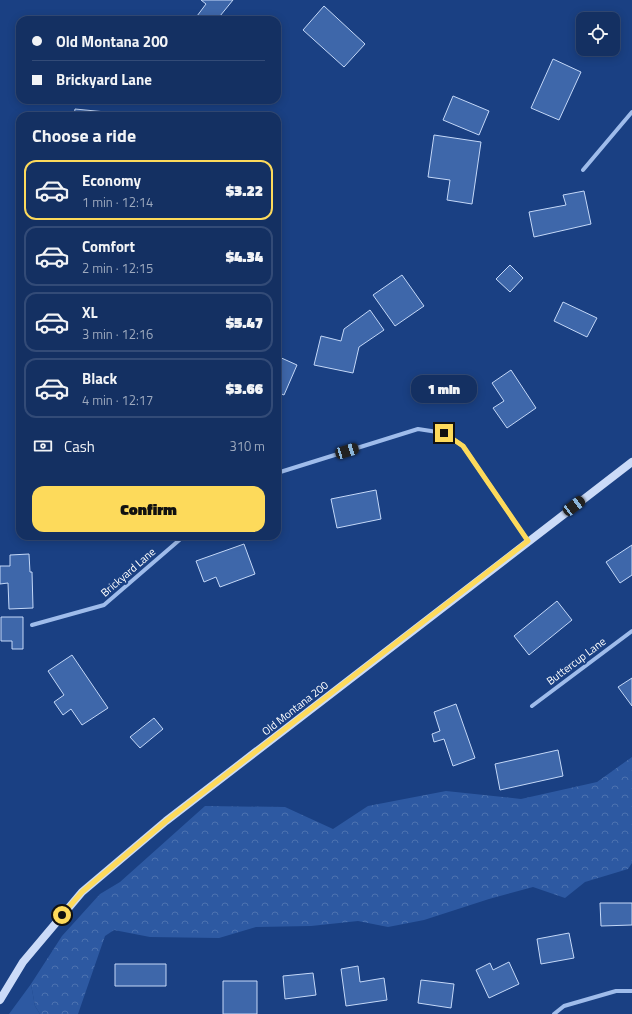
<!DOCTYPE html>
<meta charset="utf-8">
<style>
:root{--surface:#143062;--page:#213c6b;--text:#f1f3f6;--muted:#9da9be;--line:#334b77;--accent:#fdda5b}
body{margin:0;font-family:"Titillium Web",sans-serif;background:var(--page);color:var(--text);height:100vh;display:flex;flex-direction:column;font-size:15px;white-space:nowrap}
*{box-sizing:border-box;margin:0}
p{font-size:13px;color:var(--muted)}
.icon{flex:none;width:22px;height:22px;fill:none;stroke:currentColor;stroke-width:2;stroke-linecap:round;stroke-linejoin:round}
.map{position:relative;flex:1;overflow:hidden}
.sheet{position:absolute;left:16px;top:112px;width:265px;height:428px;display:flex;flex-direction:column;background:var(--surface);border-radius:12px;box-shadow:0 2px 10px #0003,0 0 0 1px var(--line)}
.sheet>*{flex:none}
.hud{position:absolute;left:16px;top:16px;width:265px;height:88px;border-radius:12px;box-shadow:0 2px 10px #0003,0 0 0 1px var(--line);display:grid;align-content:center;height:88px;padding:0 16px;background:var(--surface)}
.buttons{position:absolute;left:576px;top:12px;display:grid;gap:8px}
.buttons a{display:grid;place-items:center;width:44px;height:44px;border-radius:8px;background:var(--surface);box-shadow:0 2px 10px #0003,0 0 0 1px var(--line);font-size:20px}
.end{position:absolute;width:18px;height:18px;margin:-9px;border:5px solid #fdda5b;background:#111;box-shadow:0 0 0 2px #111}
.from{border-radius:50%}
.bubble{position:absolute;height:28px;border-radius:12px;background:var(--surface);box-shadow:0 2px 10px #0003,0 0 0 1px var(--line);font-size:13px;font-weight:800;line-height:28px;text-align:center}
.car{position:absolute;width:12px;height:24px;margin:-12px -6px;border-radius:5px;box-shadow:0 0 3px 1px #0007;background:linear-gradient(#222 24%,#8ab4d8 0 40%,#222 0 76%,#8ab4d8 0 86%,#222 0)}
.hud b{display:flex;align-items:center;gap:14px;height:38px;font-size:15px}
.hud b+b{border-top:1px solid var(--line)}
.hud i{width:10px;height:10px;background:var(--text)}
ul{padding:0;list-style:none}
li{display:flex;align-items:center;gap:12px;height:60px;margin:0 8px 6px;padding:0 8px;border:2px solid var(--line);border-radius:12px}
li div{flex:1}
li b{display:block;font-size:15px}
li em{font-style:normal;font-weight:800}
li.on{border-color:var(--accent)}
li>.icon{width:36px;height:36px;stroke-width:1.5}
h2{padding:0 16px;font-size:18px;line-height:48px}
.pay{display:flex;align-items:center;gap:10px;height:44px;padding:0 16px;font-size:15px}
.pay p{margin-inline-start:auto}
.button{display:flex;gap:8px;margin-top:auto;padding:8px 16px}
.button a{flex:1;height:46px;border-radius:12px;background:var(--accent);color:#111;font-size:16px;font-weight:800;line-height:46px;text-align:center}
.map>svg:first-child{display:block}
</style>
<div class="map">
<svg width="632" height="1014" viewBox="0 0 632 1014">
<defs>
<pattern id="forest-crowns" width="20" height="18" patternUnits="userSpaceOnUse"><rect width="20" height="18" fill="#2d59a2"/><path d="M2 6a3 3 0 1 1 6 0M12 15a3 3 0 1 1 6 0" fill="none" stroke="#4c72b0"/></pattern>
</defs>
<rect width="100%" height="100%" fill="#1a4083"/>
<path fill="#2d59a2" d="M31 984 35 1006 40 1014H9Z"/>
<path fill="url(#forest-crowns)" d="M632 757V863L628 869 585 882 565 898 533 887 489 899 424 920 388 927 358 921 311 926 256 927 219 938 150 937 114 930 105 936 78 1014H40L35 1006 31 984 62 936 100 894 120 882 205 806 285 807 333 829 368 806 446 791 521 799 597 782Z"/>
<path fill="#3e67aa" stroke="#c4d8f8" d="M201 0H233L220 16 226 20H194L206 4Z
M324 6 365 44 344 67 303 30Z
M553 59 581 72 559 120 531 108Z
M453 96 489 111 479 135 443 120Z
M75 109 106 112V116H74Z
M434 135 481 142 472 204 447 200 450 180 428 177Z
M584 191 591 224 534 237 529 212 566 205 563 195Z
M510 265 523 278 510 292 496 279Z
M402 275 424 306 395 326 373 295Z
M563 302 597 318 587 337 554 321Z
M370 310 384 330 359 347 353 373 314 365 321 336 341 341 344 329Z
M277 356 297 365 284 395 277 392Z
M511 370 536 408 507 428 493 408 504 401 492 383Z
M376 490 381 519 337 528 331 499Z
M244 544 255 574 220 587 216 577 204 582 196 561Z
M632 545V575L620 583 606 562Z
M29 554 30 572H32L33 608 9 609 8 583 0 584V566H10V555Z
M557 601 572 620 529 655 514 636Z
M1 617H23V649H12V641H1Z
M72 655 108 708 82 725 71 709 63 715 54 702 64 695 48 671Z
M632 678V706L618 687Z
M456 704 475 758 453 766 444 739 434 742 432 734 440 731 434 712Z
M154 718 163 729 140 748 130 737Z
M558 750 563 776 500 790 495 764Z
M600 903H632V925L601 926Z
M569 933 574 958 541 964 537 939Z
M509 962 519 984 489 998 476 970 490 963 493 970Z
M115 964H166V986H115Z
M358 966 360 982 384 978 387 1000 346 1006 341 969Z
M313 973 316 995 285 999 283 976Z
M421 980 454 984 451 1008 418 1003Z
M223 981H257V1014H223Z"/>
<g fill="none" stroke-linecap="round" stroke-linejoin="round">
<path stroke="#9fbceb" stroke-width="4" d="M583 170 632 112
M277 473 418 429 444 433 463 446 528 541
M32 625 104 605 184 536
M532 706 632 631
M554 1014 564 1006 616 991H632"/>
<path stroke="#cbdbf8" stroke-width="8" d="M0 1000 23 962 82 892 166 821 632 462"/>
</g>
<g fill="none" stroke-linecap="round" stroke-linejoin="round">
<path stroke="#fdda5b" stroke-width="5" d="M62 915 82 892 166 821 528 541 463 446 444 433"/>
</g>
<g text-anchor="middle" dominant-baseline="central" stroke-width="4" stroke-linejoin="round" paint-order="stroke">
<g font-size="11" fill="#fff" stroke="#1a4083">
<text transform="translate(128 572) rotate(-41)">Brickyard Lane</text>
<text transform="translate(576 661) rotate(-37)">Buttercup Lane</text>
<text transform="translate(295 708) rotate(-38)">Old Montana 200</text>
</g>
</g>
</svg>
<div class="buttons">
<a><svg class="icon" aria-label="locate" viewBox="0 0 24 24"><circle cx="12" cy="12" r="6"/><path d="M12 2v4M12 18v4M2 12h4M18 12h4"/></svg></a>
</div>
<i class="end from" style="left:62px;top:915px"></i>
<i class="end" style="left:444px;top:433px"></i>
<div class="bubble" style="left:411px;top:375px;width:66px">1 min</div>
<i class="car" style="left:347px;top:451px;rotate:73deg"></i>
<i class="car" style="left:574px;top:506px;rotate:53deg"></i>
<div class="hud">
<b><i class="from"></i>Old Montana 200</b>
<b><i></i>Brickyard Lane</b>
</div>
<section class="sheet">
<h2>Choose a ride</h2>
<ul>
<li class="on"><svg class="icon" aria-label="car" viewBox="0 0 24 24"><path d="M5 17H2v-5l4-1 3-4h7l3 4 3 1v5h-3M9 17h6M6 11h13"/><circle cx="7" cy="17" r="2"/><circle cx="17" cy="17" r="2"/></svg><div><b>Economy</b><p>1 min · 12:14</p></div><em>$3.22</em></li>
<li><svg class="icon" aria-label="car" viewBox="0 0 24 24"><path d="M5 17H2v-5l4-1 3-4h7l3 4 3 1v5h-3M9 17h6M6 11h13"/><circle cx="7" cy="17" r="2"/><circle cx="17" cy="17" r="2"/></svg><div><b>Comfort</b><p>2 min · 12:15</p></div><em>$4.34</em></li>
<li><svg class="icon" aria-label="car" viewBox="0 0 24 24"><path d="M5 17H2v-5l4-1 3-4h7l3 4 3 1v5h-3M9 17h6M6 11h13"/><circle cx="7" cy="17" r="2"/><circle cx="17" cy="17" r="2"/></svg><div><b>XL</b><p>3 min · 12:16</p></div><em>$5.47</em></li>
<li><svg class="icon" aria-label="car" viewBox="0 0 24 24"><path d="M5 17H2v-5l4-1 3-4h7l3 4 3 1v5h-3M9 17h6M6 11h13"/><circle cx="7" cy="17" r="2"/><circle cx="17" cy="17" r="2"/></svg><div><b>Black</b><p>4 min · 12:17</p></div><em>$3.66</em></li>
</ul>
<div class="pay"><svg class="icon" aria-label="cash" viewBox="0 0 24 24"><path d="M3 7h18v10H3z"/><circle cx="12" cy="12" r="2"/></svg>Cash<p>310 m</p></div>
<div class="button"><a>Confirm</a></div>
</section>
</div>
